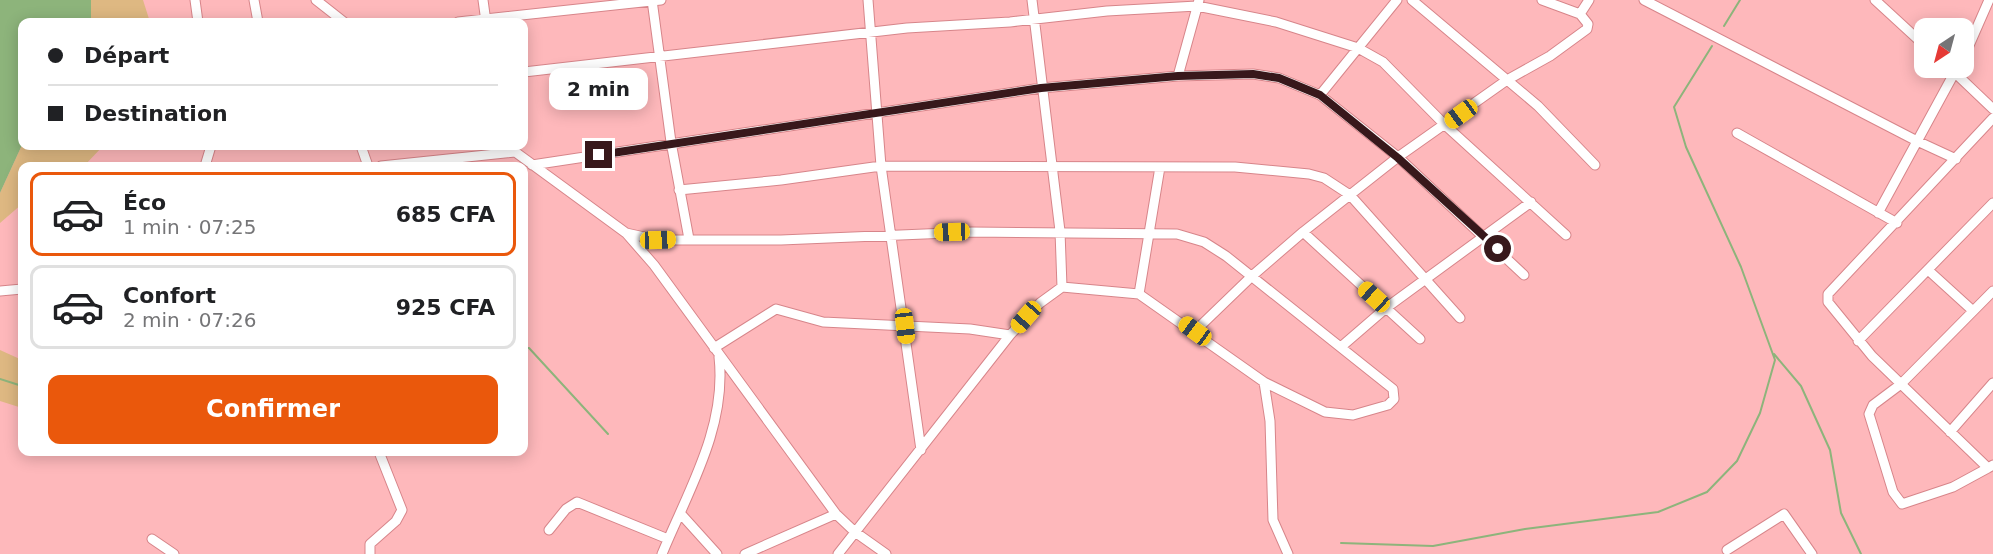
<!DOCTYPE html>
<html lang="fr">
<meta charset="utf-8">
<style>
:root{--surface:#fff;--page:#f2f2f2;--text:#202124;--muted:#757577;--line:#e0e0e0;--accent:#ea580c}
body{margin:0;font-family:"DejaVu Sans",sans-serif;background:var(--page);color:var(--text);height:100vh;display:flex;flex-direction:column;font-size:22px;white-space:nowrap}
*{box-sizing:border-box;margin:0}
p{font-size:20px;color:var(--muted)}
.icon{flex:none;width:33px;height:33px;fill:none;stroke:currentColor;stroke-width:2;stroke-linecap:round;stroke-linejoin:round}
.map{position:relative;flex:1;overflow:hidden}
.details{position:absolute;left:18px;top:162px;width:510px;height:294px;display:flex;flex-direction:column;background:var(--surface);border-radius:12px;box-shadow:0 3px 15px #0003}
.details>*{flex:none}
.top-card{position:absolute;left:18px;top:18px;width:510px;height:132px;border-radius:12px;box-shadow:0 3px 15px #0003;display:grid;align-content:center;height:132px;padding:0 30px;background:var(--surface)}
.needle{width:39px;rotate:216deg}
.buttons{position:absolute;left:1914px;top:18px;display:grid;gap:12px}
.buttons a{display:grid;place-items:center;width:60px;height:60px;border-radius:12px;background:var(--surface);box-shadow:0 3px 15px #0003;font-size:30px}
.end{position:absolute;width:27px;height:27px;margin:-14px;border:8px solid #38181b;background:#fff;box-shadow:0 0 0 3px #fff}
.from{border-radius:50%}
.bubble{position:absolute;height:42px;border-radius:12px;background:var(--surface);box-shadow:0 3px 15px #0003;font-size:20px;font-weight:600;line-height:42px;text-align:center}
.car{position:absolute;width:18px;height:36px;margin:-18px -9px;border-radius:8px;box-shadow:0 0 4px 2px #0007;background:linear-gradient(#f5c518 24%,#345 0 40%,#f5c518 0 76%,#345 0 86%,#f5c518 0)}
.top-card b{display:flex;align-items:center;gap:21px;height:57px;font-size:22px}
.top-card b+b{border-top:2px solid var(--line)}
.top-card i{width:15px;height:15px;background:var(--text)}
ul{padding:10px 0 0;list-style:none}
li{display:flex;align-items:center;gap:18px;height:84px;margin:0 12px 9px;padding:0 18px;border:3px solid var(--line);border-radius:12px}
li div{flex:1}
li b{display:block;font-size:22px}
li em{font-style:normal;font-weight:600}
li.selected{border-color:var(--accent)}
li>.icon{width:54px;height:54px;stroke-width:1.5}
.cta{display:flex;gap:12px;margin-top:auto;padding:12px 30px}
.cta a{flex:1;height:69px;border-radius:12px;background:var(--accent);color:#fff;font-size:24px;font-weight:600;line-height:69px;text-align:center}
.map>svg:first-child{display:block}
</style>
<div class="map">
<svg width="1993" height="554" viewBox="0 0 1993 554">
<rect width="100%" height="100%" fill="#feb8bb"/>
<path fill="#deb882" d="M91 0H143L150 22H91Z
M22 145 103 146 84 166H22V204L0 223V193Z
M0 350 22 360V408L0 401Z"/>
<path fill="#8db47b" d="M0 0H91V22H22V145L0 193Z"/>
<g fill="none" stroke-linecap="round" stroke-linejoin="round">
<path stroke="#8db47b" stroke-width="2" d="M1724 26 1740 0
M524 348H529L608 434
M1774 354 1801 386 1830 450 1841 513 1861 554
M0 379 22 386
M1341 543 1433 546 1525 529 1658 512 1707 492 1737 461 1760 413 1775 360 1741 267 1686 147 1674 107 1712 46"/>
<defs>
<path id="minor" d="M195 0 198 22
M254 0 258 22
M316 0 344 22
M483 0 486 22
M652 0 671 142 689 239
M868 0 881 166 921 450
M1032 0 1060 231 1062 287
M1412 0 1538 106 1595 165
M1542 0 1580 14 1589 0
M1644 0 1917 141 1956 159
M1875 0 1924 45
M458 22 661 0
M1964 57 1989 0
M1951 69 1993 109
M524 72 907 28 1010 22 1107 11 1197 6 1276 22 1358 48 1383 62 1445 125 1566 235
M1178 76 1199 0
M1320 95 1397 0
M1993 118 1828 294V302L1872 356 1988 468 1993 465
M1737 133 1897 223
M361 146 368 166
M507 146 626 233 654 265 836 514 855 532 886 554
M532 165 1041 88 1178 76 1253 74 1279 78 1320 95 1398 157 1524 275
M205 166 211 146
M381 166 515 152
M679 190 781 180 881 166 1235 167 1309 174 1324 178 1350 195 1460 318
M1878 213 1957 68
M1303 232 1398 157 1507 80 1550 56 1587 29 1588 24 1580 14
M626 233 658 240H781L972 232 1177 234 1204 242 1226 256 1393 389 1394 399 1388 405 1353 415 1325 412 1264 382 1139 294 1062 287 1040 303 1010 335 838 554
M1928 270 1972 310
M0 291 22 289
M1139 294 1160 167
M1195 331 1252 276 1303 232 1420 339
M1858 341 1993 203
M1342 346 1386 308 1531 202
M714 348 776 309 823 322 970 329 1010 335
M1264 382 1270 421 1273 520 1288 554
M1950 432 1993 383
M1988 468 1953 487 1902 504 1893 492 1869 414 1873 405 1901 384 1993 291
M680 513 717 554
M549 530 566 509 577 502 668 539
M152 539 174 554
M1727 550 1784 514 1812 554
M370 554V544L396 521 402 510 379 452
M662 554C688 491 727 427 719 357
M745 554 836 514"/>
</defs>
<use href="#minor" stroke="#d7858a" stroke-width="11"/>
<use href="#minor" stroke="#fff" stroke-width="9"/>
</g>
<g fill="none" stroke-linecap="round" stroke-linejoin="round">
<path stroke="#38181b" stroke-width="8" d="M599 155 1041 88 1178 76 1253 74 1279 78 1320 95 1398 158 1498 249"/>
</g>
</svg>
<div class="buttons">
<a><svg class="needle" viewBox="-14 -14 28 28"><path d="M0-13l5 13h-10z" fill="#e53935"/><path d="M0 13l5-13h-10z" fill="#757577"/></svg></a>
</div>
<i class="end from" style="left:1498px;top:249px"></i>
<i class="end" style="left:599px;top:155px"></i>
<div class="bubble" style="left:549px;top:68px;width:99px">2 min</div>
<i class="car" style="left:1461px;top:114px;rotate:234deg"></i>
<i class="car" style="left:952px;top:232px;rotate:268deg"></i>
<i class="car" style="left:658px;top:240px;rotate:88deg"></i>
<i class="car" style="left:1374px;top:297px;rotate:312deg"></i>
<i class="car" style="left:1026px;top:317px;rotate:221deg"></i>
<i class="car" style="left:905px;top:326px;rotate:173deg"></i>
<i class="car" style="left:1195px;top:331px;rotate:306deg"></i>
<div class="top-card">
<b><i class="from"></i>Départ</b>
<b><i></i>Destination</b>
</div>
<section class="details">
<ul>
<li class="selected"><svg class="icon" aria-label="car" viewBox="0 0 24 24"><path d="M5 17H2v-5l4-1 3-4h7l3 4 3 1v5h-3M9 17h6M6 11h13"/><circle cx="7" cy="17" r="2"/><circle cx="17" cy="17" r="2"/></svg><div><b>Éco</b><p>1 min · 07:25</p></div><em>685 CFA</em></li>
<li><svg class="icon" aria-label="car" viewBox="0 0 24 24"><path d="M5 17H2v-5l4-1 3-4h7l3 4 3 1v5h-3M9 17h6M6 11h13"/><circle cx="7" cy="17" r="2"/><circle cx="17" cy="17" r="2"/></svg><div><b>Confort</b><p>2 min · 07:26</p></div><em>925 CFA</em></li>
</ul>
<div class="cta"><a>Confirmer</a></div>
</section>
</div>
